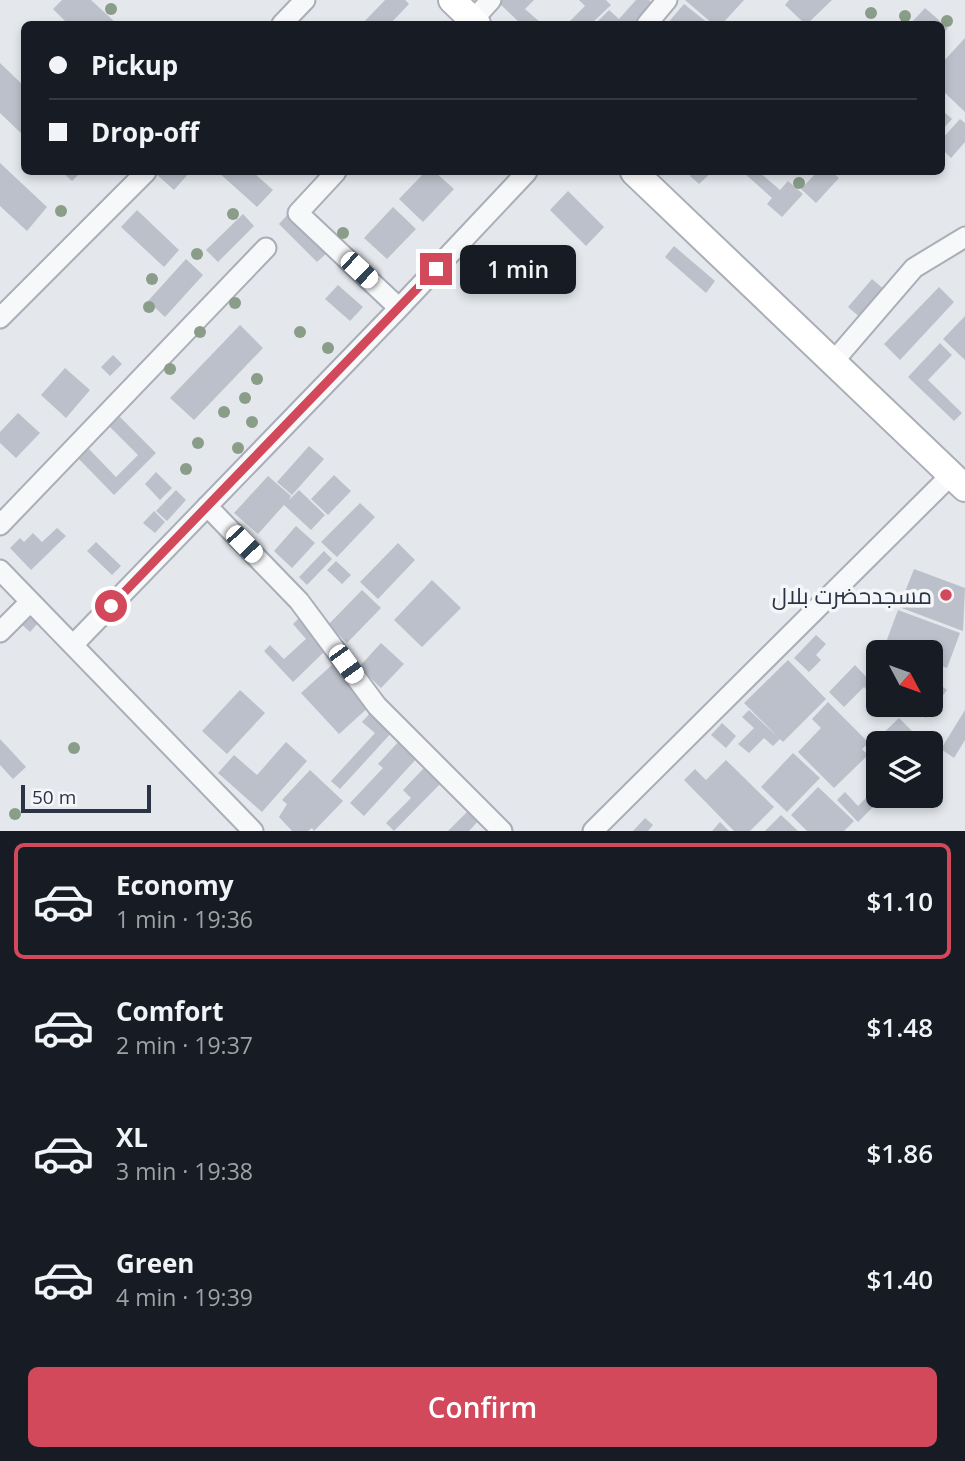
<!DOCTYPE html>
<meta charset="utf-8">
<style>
:root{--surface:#171b24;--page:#20242c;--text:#f1f3f6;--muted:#9ea1a6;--line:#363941;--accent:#d1495b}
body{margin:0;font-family:"Open Sans",Cairo,sans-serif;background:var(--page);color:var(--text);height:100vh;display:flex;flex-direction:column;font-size:26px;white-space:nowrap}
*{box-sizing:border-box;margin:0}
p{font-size:23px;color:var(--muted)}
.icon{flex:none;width:38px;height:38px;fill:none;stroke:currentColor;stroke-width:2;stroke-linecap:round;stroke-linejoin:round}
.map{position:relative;height:831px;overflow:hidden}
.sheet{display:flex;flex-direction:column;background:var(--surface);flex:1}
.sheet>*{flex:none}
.top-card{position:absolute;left:21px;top:21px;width:924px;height:154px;border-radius:10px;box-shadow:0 4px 10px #0003;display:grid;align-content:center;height:154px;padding:0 28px;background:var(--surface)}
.needle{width:46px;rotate:131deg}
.fabs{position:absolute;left:866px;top:640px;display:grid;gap:14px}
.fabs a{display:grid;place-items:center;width:77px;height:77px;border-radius:10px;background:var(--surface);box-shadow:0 4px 10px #0003;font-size:35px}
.scale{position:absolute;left:21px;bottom:18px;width:130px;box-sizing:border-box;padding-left:7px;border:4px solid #2b3445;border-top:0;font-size:19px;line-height:24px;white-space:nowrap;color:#2b3445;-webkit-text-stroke:5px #f4f6f9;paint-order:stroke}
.end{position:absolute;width:32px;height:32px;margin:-16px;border:9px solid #d1495b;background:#fff;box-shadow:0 0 0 4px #fff}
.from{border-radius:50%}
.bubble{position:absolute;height:49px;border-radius:10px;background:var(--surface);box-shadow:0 4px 10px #0003;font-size:23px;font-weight:600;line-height:49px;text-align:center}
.car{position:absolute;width:21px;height:42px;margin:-21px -10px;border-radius:9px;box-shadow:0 0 5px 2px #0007;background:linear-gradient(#fff 24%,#345 0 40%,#fff 0 76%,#345 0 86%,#fff 0)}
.top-card b{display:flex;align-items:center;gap:24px;height:66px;font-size:26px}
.top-card b+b{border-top:2px solid var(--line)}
.top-card i{width:18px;height:18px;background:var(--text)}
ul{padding:12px 0 0;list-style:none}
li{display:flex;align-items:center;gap:21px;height:116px;margin:0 14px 10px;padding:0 14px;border:4px solid transparent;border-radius:10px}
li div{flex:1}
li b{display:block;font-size:26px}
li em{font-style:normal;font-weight:600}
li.current{border-color:var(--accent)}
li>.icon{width:63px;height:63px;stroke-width:1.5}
.primary-button{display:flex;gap:14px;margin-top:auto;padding:14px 28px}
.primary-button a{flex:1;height:80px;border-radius:10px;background:var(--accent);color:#fff;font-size:28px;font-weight:600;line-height:80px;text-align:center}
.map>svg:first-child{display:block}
</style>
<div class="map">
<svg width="965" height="831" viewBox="0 0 965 831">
<rect width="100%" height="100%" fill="#e4e7ec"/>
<path fill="#bbc0ca" d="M62 0H91L117 24H68L53 9Z
M385 0H405L409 4 390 24H362Z
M500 0H534L525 9 542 24H521L498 2Z
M579 0H606L611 5 591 24H567L585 6Z
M636 0H649L657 7 641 24H595L609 10 619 19Z
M685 0H744L722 24H713Z
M789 0H832L807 24H805L785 5Z
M684 4 709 24H667Z
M925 8 948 28 942 35V24H910Z
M965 38V112L942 90V63Z
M0 63 24 86V136L0 113Z
M942 110 952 119 943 129 942 127Z
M960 119 965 123V142L951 158 942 149V139Z
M0 163 47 207 27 231 0 206Z
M62 172H81L72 181Z
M154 172H190L174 190Z
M218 172H253L273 190 257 207Z
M425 172H435L454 189 423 222 399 199Z
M694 172H712L699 184 690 176Z
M743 172H759L780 190 788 181 803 194 782 217 767 204 772 198Z
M817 172H835L833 173 839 178 816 203 801 189Z
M568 191 604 227 586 246 550 210Z
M393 207 416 229 387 259 364 238Z
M137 210 179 250 164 267 121 227Z
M290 212 329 251 317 262 279 224Z
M243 214 254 226 218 262 206 250Z
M674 246 715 281 706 293 665 257Z
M186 259 203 275 165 317 148 301Z
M872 279 886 291 862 319 848 307Z
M338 285 363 307 350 321 325 299Z
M939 287 954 302 900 360 884 344Z
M965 316V360L943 339Z
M240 325 263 348 194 420 170 398Z
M940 343 952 355 928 380 962 413 954 421 908 377Z
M113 355 122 364 110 376 101 367Z
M65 368 90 390 66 418 41 395Z
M115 412 156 453 114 495 78 458 88 448 116 477 138 455 105 422Z
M18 413 40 433 16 458 0 443V432Z
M309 446 324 459 292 495 277 482Z
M156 472 172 488 160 500 145 484Z
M334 475 351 491 328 515 311 499Z
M268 476 291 496 289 500 299 490 325 515 311 530 284 505 258 534 234 513Z
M176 490 186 500 167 521 156 511Z
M360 503 375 517 337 557 321 542Z
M154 511 165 522 155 533 143 523Z
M296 526 315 543 292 568 274 551Z
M57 528 66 536 31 570 10 548 20 538 24 542 33 533 42 542Z
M96 542 121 566 112 575 87 551Z
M398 543 415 560 378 599 360 582Z
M324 551 332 559 307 585 299 577Z
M336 561 351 575 342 584 327 570Z
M914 569 965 588 963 631 899 607Z
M432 580 461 608 422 647 394 620Z
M362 590 381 608 347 643 328 625Z
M28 610 40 621 30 632 18 621Z
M898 610 960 633 947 668 931 662V653H905L885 645Z
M302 615 325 651 293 682 264 651 270 645 284 659 306 639 293 624Z
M816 635 826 644 816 655 821 660 809 672 794 658Z
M381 643 404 664 381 688 359 667Z
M788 660 826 699 783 742 744 703Z
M333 664 371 705 339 734 301 693Z
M855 665 873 684 867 690 864 687 844 707 829 692Z
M935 681 947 690 926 718 914 709 917 705H931V686Z
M240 690 265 713 227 754 202 731Z
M828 702 869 743 862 749 868 755 834 788 798 752 821 728 812 719Z
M749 710 780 739 773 746 764 738 749 753 738 744 754 728 742 717Z
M965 710V740L954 758 941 749Z
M372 711 393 731 340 789 331 781 375 733 362 722Z
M899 718 918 737 911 744H878V747L874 742Z
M722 723 736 736 726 748 711 735Z
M0 739 26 767 13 779 0 765Z
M400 740 418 757 364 816 350 803 383 768 378 764Z
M286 742 307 761 262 812 218 773 234 755 257 775Z
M793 753 820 778 787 812 761 787Z
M875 753 878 756V772L868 761Z
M726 760 774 807 750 831H734L684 780 695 769 706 780Z
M425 767 441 783 394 831 386 823 411 798 403 790Z
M310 770 343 801 314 831 312 828 308 831H292L279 817 287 804 282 800Z
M878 786V796H884L858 822 837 800 845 792 858 806Z
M818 787 854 821 844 831H807L791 815Z
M469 810 479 820 469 831H448Z
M781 815 798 831H765Z
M645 818 653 825 648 831H633Z
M720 822 729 831H712Z"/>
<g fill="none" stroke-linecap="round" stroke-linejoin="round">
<defs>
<path id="street" d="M282 24 305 0
M469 24 491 0
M647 24 667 0
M336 172 298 213 399 308
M0 318 146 172
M833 362 914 268 965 237
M207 506 299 601 377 706 502 831
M0 525 266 248
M0 570 253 831
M0 632 30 602
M73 645 399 308 527 172
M593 831 951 475"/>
<path id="secondary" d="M452 0 477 24
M634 172 965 488"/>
</defs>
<use href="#street" stroke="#a9aeb7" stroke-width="23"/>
<use href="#secondary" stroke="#a9aeb7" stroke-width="30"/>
<use href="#street" stroke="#f7f8fa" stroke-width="19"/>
<use href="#secondary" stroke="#fff" stroke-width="26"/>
</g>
<g fill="#899d89">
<circle cx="111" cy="9" r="6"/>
<circle cx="871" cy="13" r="6"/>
<circle cx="905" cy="16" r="6"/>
<circle cx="947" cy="21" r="6"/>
<circle cx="799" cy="183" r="6"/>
<circle cx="61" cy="211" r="6"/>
<circle cx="233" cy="214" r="6"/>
<circle cx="343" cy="233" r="6"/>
<circle cx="197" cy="254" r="6"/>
<circle cx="152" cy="279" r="6"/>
<circle cx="235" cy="303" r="6"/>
<circle cx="149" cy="307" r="6"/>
<circle cx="200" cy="332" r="6"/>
<circle cx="300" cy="332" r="6"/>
<circle cx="328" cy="348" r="6"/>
<circle cx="170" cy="369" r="6"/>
<circle cx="257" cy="379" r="6"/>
<circle cx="245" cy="398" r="6"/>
<circle cx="224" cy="412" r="6"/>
<circle cx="252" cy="422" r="6"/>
<circle cx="198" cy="443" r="6"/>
<circle cx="238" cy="448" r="6"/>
<circle cx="186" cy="469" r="6"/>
<circle cx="74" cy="748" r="6"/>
<circle cx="15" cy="814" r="6"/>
</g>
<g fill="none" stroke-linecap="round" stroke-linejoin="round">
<path stroke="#d1495b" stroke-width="9" d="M111 606 436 269"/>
</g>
<circle fill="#d1495b" stroke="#f4f6f9" stroke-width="2.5" cx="946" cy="595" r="7"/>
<g text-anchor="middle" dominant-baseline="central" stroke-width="7" stroke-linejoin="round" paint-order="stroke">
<g font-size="23" fill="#2b3445" stroke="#f4f6f9" text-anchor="end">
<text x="932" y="595">مسجدحضرت بلال</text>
</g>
</g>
</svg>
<div class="fabs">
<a><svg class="needle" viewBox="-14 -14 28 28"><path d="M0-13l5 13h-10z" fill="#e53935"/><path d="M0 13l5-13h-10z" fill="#9ea1a6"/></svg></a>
<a><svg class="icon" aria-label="layers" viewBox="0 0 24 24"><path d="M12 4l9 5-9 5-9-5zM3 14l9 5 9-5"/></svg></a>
</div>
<div class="scale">50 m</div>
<i class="end from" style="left:111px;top:606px"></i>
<i class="end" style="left:436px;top:269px"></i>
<div class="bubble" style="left:460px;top:245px;width:116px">1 min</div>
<i class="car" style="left:359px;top:270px;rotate:133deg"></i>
<i class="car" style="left:244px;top:544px;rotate:136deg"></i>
<i class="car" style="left:346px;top:664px;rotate:144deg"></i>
<div class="top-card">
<b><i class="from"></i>Pickup</b>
<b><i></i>Drop-off</b>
</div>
</div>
<section class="sheet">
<ul>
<li class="current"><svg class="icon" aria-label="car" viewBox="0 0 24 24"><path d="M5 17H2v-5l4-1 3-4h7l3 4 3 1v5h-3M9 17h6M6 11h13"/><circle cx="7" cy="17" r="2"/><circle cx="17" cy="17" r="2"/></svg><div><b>Economy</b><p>1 min · 19:36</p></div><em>$1.10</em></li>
<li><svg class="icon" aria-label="car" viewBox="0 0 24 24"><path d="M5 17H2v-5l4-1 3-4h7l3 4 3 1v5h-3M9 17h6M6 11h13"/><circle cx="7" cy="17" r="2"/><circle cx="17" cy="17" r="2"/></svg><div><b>Comfort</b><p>2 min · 19:37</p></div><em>$1.48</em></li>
<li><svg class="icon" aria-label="car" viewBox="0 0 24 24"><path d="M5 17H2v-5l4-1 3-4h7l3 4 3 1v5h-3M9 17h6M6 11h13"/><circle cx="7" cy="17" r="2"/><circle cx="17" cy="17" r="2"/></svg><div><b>XL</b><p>3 min · 19:38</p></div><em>$1.86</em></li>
<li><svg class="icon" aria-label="car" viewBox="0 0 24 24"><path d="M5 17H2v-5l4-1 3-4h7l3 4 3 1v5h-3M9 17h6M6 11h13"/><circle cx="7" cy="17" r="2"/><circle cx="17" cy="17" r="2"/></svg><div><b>Green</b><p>4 min · 19:39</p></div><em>$1.40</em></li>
</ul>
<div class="primary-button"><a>Confirm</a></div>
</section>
